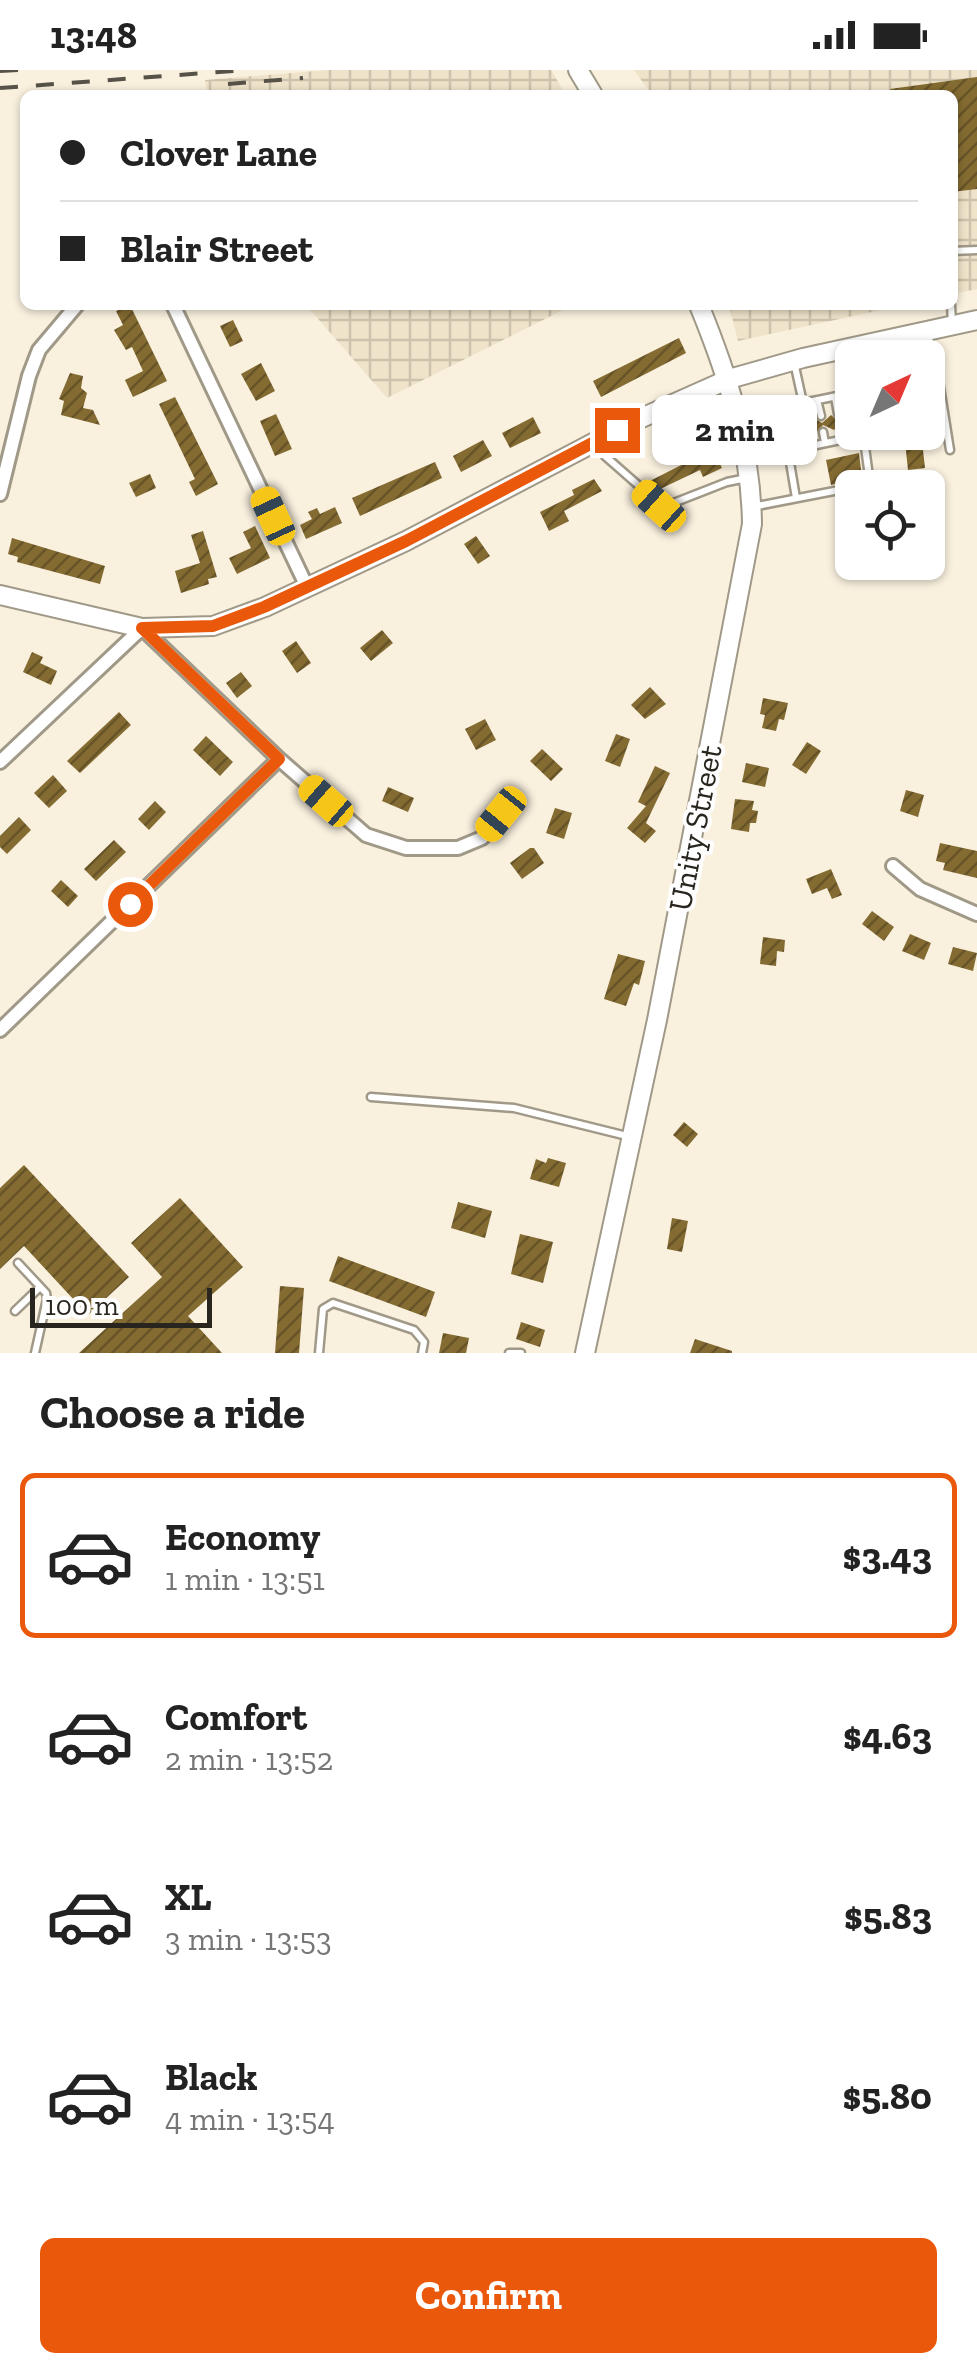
<!DOCTYPE html>
<meta charset="utf-8">
<style>
:root{--surface:#fff;--page:#f2f2f2;--text:#222;--muted:#767676;--line:#e0e0e0;--accent:#ea580c}
body{margin:0;font-family:"Zilla Slab",serif;background:var(--page);color:var(--text);height:100vh;display:flex;flex-direction:column;font-size:38px;white-space:nowrap}
*{box-sizing:border-box;margin:0}
p{font-size:32px;color:var(--muted)}
.icon{flex:none;width:55px;height:55px;fill:none;stroke:currentColor;stroke-width:2;stroke-linecap:round;stroke-linejoin:round}
.map{position:relative;height:1283px;overflow:hidden}
.details{display:flex;flex-direction:column;background:var(--surface);flex:1}
.details>*{flex:none}
.guide{position:absolute;left:20px;top:20px;width:938px;height:220px;border-radius:15px;box-shadow:0 2px 8px #0004;display:grid;align-content:center;height:220px;padding:0 40px;background:var(--surface)}
.needle{width:65px;rotate:44deg}
.controls{position:absolute;left:835px;top:270px;display:grid;gap:20px}
.controls a{display:grid;place-items:center;width:110px;height:110px;border-radius:15px;background:var(--surface);box-shadow:0 2px 8px #0004;font-size:50px}
.scale{position:absolute;left:30px;bottom:25px;width:182px;box-sizing:border-box;padding-left:10px;border:5px solid #28251e;border-top:0;font-size:28px;line-height:35px;white-space:nowrap;color:#28251e;-webkit-text-stroke:8px #fefefe;paint-order:stroke}
.end{position:absolute;width:45px;height:45px;margin:-22px;border:12px solid #ea580c;background:#fff;box-shadow:0 0 0 5px #fff}
.from{border-radius:50%}
.bubble{position:absolute;height:70px;border-radius:15px;background:var(--surface);box-shadow:0 2px 8px #0004;font-size:32px;font-weight:700;line-height:70px;text-align:center}
.car{position:absolute;width:30px;height:60px;margin:-30px -15px;border-radius:12px;box-shadow:0 0 8px 2px #0007;background:linear-gradient(#f5c518 24%,#345 0 40%,#f5c518 0 76%,#345 0 86%,#f5c518 0)}
.guide b{display:flex;align-items:center;gap:35px;height:95px;font-size:38px}
.guide b+b{border-top:2px solid var(--line)}
.guide i{width:25px;height:25px;background:var(--text)}
ul{padding:0;list-style:none}
li{display:flex;align-items:center;gap:30px;height:165px;margin:0 20px 15px;padding:0 20px;border:5px solid transparent;border-radius:15px}
li div{flex:1}
li b{display:block;font-size:38px}
li em{font-style:normal;font-weight:700}
li.active{border-color:var(--accent)}
li>.icon{width:90px;height:90px;stroke-width:1.5}
h2{padding:0 40px;font-size:45px;line-height:120px}
.primary-button{display:flex;gap:20px;margin-top:auto;padding:20px 40px}
.primary-button a{flex:1;height:115px;border-radius:15px;background:var(--accent);color:#fff;font-size:40px;font-weight:700;line-height:115px;text-align:center}
.status{display:flex;justify-content:space-between;align-items:center;height:70px;padding:0 50px;background:var(--surface);direction:ltr}
.status svg{height:28px;fill:currentColor}
.map>svg:first-child{display:block}
</style>
<div class="status"><b>13:48</b><svg viewBox="0 0 49 12"><path d="M0 12V9h3v3zM5 12V6h3v6zM10 12V3h3v9zM15 12V0h3v12zM26 1h20v11H26zM47 4h2v5h-2z"/></svg></div>
<div class="map">
<svg width="977" height="1283" viewBox="0 0 977 1283">
<defs>
<pattern id="industrial-grid" width="8" height="8" patternUnits="userSpaceOnUse" patternTransform="scale(2.5)"><rect width="8" height="8" fill="#efe3ca"/><path d="M0 4h8M4 0v8" fill="none" stroke="#cdc3ad"/></pattern>
<pattern id="building-hatch" width="6" height="6" patternUnits="userSpaceOnUse" patternTransform="scale(2.5)"><rect width="6" height="6" fill="#846b31"/><path d="M-1 1l2-2M0 6l6-6M5 7l2-2" fill="none" stroke="#665327"/></pattern>
</defs>
<rect width="100%" height="100%" fill="#f9f0de"/>
<path fill="url(#industrial-grid)" d="M328 0H551L566 25H207L205 10Z
M634 0H977V219L953 224 952 25H652Z
M306 235H573L387 328Z
M729 235H904L738 271Z"/>
<path fill="url(#building-hatch)" d="M977 7V119L952 122V25H891L890 19Z
M130 235 167 311 133 327 125 310 143 301 132 277 126 280 114 260 123 255 116 241Z
M233 250 243 271 230 277 220 256Z
M679 268 686 283 601 327 593 311Z
M261 293 275 321 256 331 241 304Z
M70 303 83 306 81 318 87 323 83 338 93 340 100 355 61 345 64 331 59 329Z
M175 327 218 414 196 426 189 412 195 409 159 334Z
M852 342V357L841 352 834 360 823 355 816 363 808 364 805 350 814 348 822 353 831 345 838 351 845 343Z
M276 344 292 379 275 386 260 351Z
M533 347 541 363 510 378 502 363Z
M904 362H921L925 398 908 400Z
M483 370 492 386 461 402 453 386Z
M711 375 722 398 703 407 700 400 656 421 646 413 695 388 693 384Z
M859 383 862 408 831 415 826 390Z
M435 392 442 408 360 446 352 428Z
M150 404 156 418 136 427 129 413Z
M594 409 602 421 564 441 569 451 549 461 540 442 574 425 572 420Z
M335 437 342 453 306 469 300 455 312 449 308 442 317 438 320 444Z
M255 456 270 488 237 504 229 488 251 478 243 462Z
M203 461 217 507 208 509 209 514 181 523 175 501 200 493 191 465Z
M476 466 490 486 478 494 464 474Z
M12 468 105 496 100 514 17 492 18 487 8 484Z
M382 560 393 573 371 591 360 578Z
M296 571 311 593 297 603 282 581Z
M32 582 43 587 40 593 57 601 51 615 23 602Z
M241 602 252 616 237 628 226 613Z
M650 617 666 634 645 649 631 635Z
M763 628 788 633 784 650 779 649 776 661 762 658 765 645 760 644Z
M119 642 131 655 80 703 67 691Z
M485 649 496 670 476 680 465 659Z
M616 664 630 669 620 697 605 691Z
M206 666 233 692 220 706 193 680Z
M807 672 821 681 806 704 792 695Z
M542 679 563 699 551 711 530 691Z
M746 693 769 698 765 717 742 712Z
M655 696 670 703 646 753 656 761 645 773 627 758 646 736 638 732Z
M53 705 67 721 49 738 34 723Z
M388 717 414 728 408 742 382 731Z
M906 720 924 725 918 747 900 741Z
M735 729 754 731 752 740 758 741 756 753H750L749 762 731 759Z
M155 731 166 742 149 760 138 749Z
M555 738 572 743 564 769 546 763Z
M19 747 31 760 7 784 0 777V766Z
M114 770 126 782 96 811 84 799Z
M940 773 977 781V808L943 800 945 793 936 791Z
M530 778H534L544 793 522 809 510 793Z
M831 799 842 825 832 829 827 818 812 824 806 809Z
M61 810 78 826 68 837 51 821Z
M872 841 894 857 884 871 862 854Z
M910 864 931 873 924 890 902 881Z
M763 867 785 870 784 882 777 881 776 896 760 894Z
M953 877 977 883 973 901 948 894Z
M618 884 645 891 639 915 634 913 626 936 604 929Z
M684 1052 698 1064 687 1077 673 1065Z
M548 1088 566 1093 559 1117 530 1109 536 1089 546 1093Z
M24 1095 129 1207 88 1245 24 1176 0 1199V1118Z
M180 1128 243 1197 188 1246 222 1283H79L162 1207 131 1173Z
M458 1132 492 1141 485 1168 451 1158Z
M672 1148 688 1151 682 1182 667 1179Z
M520 1164 553 1172 543 1213 511 1204Z
M338 1186 435 1222 426 1247 329 1211Z
M280 1216 304 1218 299 1283H275Z
M521 1252 545 1260 540 1277 516 1269Z
M443 1263 469 1268 466 1283H439Z
M695 1269 732 1281V1283H690Z"/>
<g fill="none" stroke-linecap="round" stroke-linejoin="round">
<defs>
<path id="lane" d="M952 181 977 180
M951 235 952 254
M927 262 937 298 950 380
M847 280 852 305
M835 327 838 344
M817 330 821 346
M803 333 852 323
M841 359 843 370
M823 362 825 373
M785 363 796 428
M597 372 605 386 663 437 727 412 747 408
M747 377 785 363 803 333 794 292
M788 381 864 365
M752 437 870 414 863 362
M371 1027 514 1038 631 1067
M18 1193 46 1223 47 1229 35 1283
M15 1241 40 1217
M319 1283 323 1239 333 1233 414 1260 424 1272 422 1283
M509 1283H521"/>
<path id="street" d="M173 235 307 517
M0 424 29 306 39 280 77 235
M0 692 142 558 279 689 366 765 406 778H458L482 768 501 744
M893 796 920 819 977 844
M0 960 279 689"/>
<path id="secondary" d="M578 0 593 25
M0 525 142 558 213 556 265 537 406 471 637 350 729 309 803 288 977 250
M585 1283 657 950 752 454C751 377 728 306 699 235"/>
</defs>
<use href="#lane" stroke="#a09988" stroke-width="11"/>
<use href="#street" stroke="#a09988" stroke-width="18"/>
<use href="#secondary" stroke="#a09988" stroke-width="22"/>
<use href="#lane" stroke="#fff" stroke-width="6"/>
<use href="#street" stroke="#fff" stroke-width="12"/>
<use href="#secondary" stroke="#fff" stroke-width="18"/>
<path stroke="#565248" stroke-width="4" stroke-dasharray="18 18" stroke-linecap="butt" d="M0 1 19 0
M228 14 303 8
M0 18 247 0"/>
</g>
<g fill="none" stroke-linecap="round" stroke-linejoin="round">
<path stroke="#ea580c" stroke-width="12" d="M130 834 279 689 142 558 213 556 264 537 406 471 617 360"/>
</g>
<g text-anchor="middle" dominant-baseline="central" stroke-width="8" stroke-linejoin="round" paint-order="stroke">
<g font-size="32" fill="#28251e" stroke="#fefefe">
<text transform="translate(695 758) rotate(-79)">Unity Street</text>
</g>
</g>
</svg>
<div class="controls">
<a><svg class="needle" viewBox="-14 -14 28 28"><path d="M0-13l5 13h-10z" fill="#e53935"/><path d="M0 13l5-13h-10z" fill="#767676"/></svg></a>
<a><svg class="icon" aria-label="locate" viewBox="0 0 24 24"><circle cx="12" cy="12" r="6"/><path d="M12 2v4M12 18v4M2 12h4M18 12h4"/></svg></a>
</div>
<div class="scale">100 m</div>
<i class="end from" style="left:130px;top:834px"></i>
<i class="end" style="left:617px;top:360px"></i>
<div class="bubble" style="left:652px;top:325px;width:165px">2 min</div>
<i class="car" style="left:659px;top:436px;rotate:312deg"></i>
<i class="car" style="left:273px;top:446px;rotate:335deg"></i>
<i class="car" style="left:326px;top:731px;rotate:311deg"></i>
<i class="car" style="left:501px;top:744px;rotate:219deg"></i>
<div class="guide">
<b><i class="from"></i>Clover Lane</b>
<b><i></i>Blair Street</b>
</div>
</div>
<section class="details">
<h2>Choose a ride</h2>
<ul>
<li class="active"><svg class="icon" aria-label="car" viewBox="0 0 24 24"><path d="M5 17H2v-5l4-1 3-4h7l3 4 3 1v5h-3M9 17h6M6 11h13"/><circle cx="7" cy="17" r="2"/><circle cx="17" cy="17" r="2"/></svg><div><b>Economy</b><p>1 min · 13:51</p></div><em>$3.43</em></li>
<li><svg class="icon" aria-label="car" viewBox="0 0 24 24"><path d="M5 17H2v-5l4-1 3-4h7l3 4 3 1v5h-3M9 17h6M6 11h13"/><circle cx="7" cy="17" r="2"/><circle cx="17" cy="17" r="2"/></svg><div><b>Comfort</b><p>2 min · 13:52</p></div><em>$4.63</em></li>
<li><svg class="icon" aria-label="car" viewBox="0 0 24 24"><path d="M5 17H2v-5l4-1 3-4h7l3 4 3 1v5h-3M9 17h6M6 11h13"/><circle cx="7" cy="17" r="2"/><circle cx="17" cy="17" r="2"/></svg><div><b>XL</b><p>3 min · 13:53</p></div><em>$5.83</em></li>
<li><svg class="icon" aria-label="car" viewBox="0 0 24 24"><path d="M5 17H2v-5l4-1 3-4h7l3 4 3 1v5h-3M9 17h6M6 11h13"/><circle cx="7" cy="17" r="2"/><circle cx="17" cy="17" r="2"/></svg><div><b>Black</b><p>4 min · 13:54</p></div><em>$5.80</em></li>
</ul>
<div class="primary-button"><a>Confirm</a></div>
</section>
